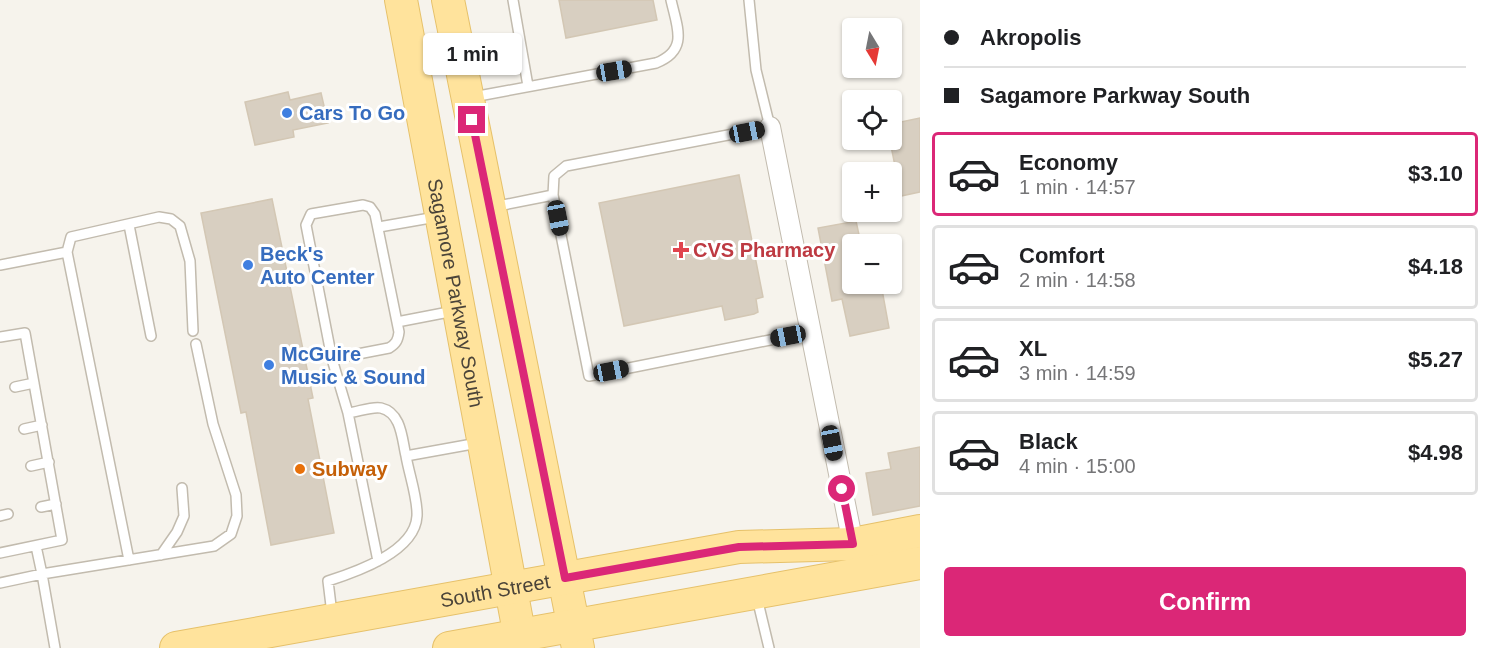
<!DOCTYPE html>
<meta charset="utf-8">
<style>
:root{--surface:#fff;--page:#f2f2f2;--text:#202124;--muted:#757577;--line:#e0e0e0;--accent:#db2777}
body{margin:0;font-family:Arial,sans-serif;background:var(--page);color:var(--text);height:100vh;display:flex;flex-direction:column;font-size:22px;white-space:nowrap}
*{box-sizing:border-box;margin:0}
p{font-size:20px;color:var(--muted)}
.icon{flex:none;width:33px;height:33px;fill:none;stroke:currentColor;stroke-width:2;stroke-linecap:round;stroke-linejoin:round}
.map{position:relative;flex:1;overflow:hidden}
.panel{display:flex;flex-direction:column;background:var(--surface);width:570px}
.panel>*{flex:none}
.guide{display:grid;align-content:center;height:132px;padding:0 24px;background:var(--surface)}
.needle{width:39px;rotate:170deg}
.buttons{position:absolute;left:842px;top:18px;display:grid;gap:12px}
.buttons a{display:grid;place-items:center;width:60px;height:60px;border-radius:6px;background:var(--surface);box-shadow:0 2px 4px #0004;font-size:30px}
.end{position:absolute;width:27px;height:27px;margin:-14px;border:8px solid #db2777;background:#fff;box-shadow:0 0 0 3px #fff}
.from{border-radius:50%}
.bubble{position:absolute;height:42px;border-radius:6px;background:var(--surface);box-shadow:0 2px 4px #0004;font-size:20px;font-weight:700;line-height:42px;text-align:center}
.car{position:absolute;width:18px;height:36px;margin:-18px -9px;border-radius:8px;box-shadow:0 0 4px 2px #0007;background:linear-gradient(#222 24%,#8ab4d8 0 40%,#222 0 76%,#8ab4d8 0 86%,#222 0)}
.guide b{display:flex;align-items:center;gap:21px;height:57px;font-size:22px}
.guide b+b{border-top:2px solid var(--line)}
.guide i{width:15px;height:15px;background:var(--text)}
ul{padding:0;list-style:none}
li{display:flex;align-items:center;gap:18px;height:84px;margin:0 12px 9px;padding:0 12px;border:3px solid var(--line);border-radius:6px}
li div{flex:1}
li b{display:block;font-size:22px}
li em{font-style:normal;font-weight:700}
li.current{border-color:var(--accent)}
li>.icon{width:54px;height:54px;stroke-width:1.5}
.action{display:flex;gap:12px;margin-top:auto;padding:12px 24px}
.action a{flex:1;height:69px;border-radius:6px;background:var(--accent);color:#fff;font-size:24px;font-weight:700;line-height:69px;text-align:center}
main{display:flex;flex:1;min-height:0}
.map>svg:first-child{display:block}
</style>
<main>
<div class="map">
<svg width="920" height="648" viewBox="0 0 920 648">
<rect width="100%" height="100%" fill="#f6f3ec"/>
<path fill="#d8cfc1" stroke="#d3c7b4" stroke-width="1.5" d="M559 0H653L657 20 566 38Z
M288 92 290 100 321 93 328 123 293 130 294 137 255 145 245 102Z
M920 118V192L901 196 891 146V124Z
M739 175 763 297 756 299 758 312 754 314 725 320 722 306 624 326 599 203Z
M272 199 313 398 308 399 334 533 271 545 246 412 241 413 201 213Z
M856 221 861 244H852V284H881L889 328 850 336 842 299 832 301 818 228Z
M920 447V506L873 515 866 473 891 469 888 453Z"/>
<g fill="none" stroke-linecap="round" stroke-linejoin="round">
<defs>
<path id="service" d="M513 0 528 86
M473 97 656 63C689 50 677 27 671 0
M553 195 554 176 566 166 770 127 756 70 749 0
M493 207 553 195 589 376 810 332
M129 225 151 336
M379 227 436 217
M0 265 67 252
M397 322 454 311
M0 337 25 333 62 540 0 553
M332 359 389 348C396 344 398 340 399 332L375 214 370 207 363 205 311 214 306 225 332 359 348 413 378 561
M15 387 34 383
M348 413C358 412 372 406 381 408 402 413 402 440 406 456
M24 429 42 425
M31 466 49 462
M41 507 56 504
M0 516 8 514
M161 555 177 532 184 516 182 488
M129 560 67 252 71 237 159 217 171 219 180 226 190 261 193 331
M0 583 42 574 36 546
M757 598 769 648
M332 614 328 581C356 572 415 552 417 516 418 499 409 474 406 456L478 443
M55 648 42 574 214 546 231 534 237 516 236 495 213 424 196 344"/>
<path id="minor" d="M770 127 853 544"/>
<g id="primary">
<path id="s1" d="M401 0 522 648"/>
<path d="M448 0 578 648"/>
<path id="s2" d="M176 648 739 547 853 544 920 531"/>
<path d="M449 648 920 563"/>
</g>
</defs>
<use href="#service" stroke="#c2bbae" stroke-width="12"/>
<use href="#minor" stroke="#c2bbae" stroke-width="22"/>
<use href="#primary" stroke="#e6c16a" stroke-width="34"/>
<use href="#service" stroke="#fff" stroke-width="9"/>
<use href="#minor" stroke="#fff" stroke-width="20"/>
<use href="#primary" stroke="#ffe39c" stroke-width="32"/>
</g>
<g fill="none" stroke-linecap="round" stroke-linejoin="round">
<path stroke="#db2777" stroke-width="8" d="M472 120 565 578 739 547 853 544 842 489"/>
</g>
<g fill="#3f7fe0" stroke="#fff" stroke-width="2">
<circle cx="287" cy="113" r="6"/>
<circle cx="248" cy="265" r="6"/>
<circle cx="269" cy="365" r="6"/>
</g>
<path fill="#e0444e" stroke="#fff" stroke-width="2" d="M678 241h6v6h6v6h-6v6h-6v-6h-6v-6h6z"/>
<circle fill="#e8710a" stroke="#fff" stroke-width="2" cx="300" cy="469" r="6"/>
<g text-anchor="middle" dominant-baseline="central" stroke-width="6" stroke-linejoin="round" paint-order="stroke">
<g font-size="20" font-weight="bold" fill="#366cbe" stroke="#fff" text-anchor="start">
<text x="299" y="113">Cars To Go</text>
<text x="260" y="254">Beck's<tspan x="260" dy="23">Auto Center</tspan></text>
<text x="281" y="354">McGuire<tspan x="281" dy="23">Music &amp; Sound</tspan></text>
</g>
<g font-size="20" font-weight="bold" fill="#be3a42" stroke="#fff" text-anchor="start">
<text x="693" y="250">CVS Pharmacy</text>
</g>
<g font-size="20" fill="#4b4439" stroke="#fff">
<text stroke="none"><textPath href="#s1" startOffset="298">Sagamore Parkway South</textPath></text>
<text stroke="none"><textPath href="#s2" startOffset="324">South Street</textPath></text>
</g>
<g font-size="20" font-weight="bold" fill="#c56008" stroke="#fff" text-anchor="start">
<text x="312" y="469">Subway</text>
</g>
</g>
</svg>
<div class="buttons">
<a><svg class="needle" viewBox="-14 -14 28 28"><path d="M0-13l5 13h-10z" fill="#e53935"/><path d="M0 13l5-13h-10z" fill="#757577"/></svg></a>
<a><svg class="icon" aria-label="locate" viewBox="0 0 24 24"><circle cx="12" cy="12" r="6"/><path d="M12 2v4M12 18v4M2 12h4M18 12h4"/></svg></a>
<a>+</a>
<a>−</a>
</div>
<i class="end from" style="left:842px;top:489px"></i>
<i class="end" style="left:472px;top:120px"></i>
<div class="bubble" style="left:423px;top:33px;width:99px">1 min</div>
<i class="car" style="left:614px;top:71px;rotate:80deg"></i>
<i class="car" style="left:747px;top:132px;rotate:79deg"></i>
<i class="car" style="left:558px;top:218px;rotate:169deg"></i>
<i class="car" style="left:788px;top:336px;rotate:259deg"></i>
<i class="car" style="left:611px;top:371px;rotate:79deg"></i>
<i class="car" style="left:832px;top:443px;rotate:169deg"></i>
</div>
<section class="panel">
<div class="guide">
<b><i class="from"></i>Akropolis</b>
<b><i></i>Sagamore Parkway South</b>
</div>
<ul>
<li class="current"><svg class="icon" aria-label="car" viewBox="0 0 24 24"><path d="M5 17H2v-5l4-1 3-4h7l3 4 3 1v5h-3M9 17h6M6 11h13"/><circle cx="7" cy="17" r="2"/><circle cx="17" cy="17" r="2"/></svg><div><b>Economy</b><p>1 min · 14:57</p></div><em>$3.10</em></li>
<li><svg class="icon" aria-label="car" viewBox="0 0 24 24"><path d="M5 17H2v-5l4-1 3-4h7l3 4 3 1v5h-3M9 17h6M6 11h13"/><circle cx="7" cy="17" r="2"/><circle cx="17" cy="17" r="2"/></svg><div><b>Comfort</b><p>2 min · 14:58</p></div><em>$4.18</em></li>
<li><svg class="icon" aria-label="car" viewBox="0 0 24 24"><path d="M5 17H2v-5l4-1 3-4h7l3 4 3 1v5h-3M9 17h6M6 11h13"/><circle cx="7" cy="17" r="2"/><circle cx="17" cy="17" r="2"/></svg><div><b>XL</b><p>3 min · 14:59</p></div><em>$5.27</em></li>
<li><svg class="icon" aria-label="car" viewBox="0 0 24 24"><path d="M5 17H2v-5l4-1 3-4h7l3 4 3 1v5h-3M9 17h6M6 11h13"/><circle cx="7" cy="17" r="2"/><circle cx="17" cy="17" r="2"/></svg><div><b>Black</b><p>4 min · 15:00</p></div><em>$4.98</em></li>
</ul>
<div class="action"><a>Confirm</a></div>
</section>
</main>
